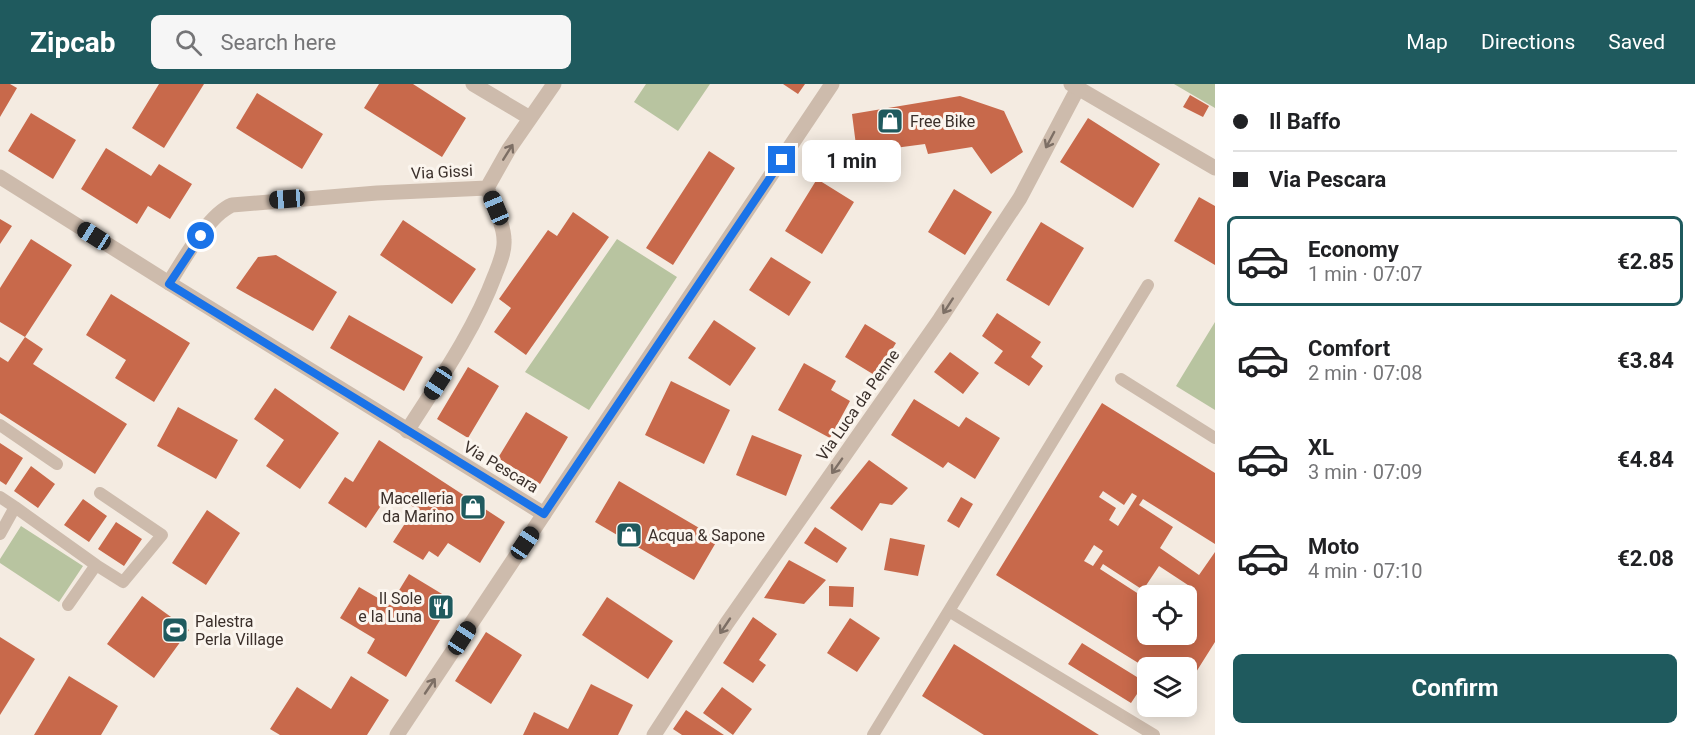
<!DOCTYPE html>
<meta charset="utf-8">
<style>
:root{--surface:#fff;--page:#f6f6f6;--text:#202124;--muted:#757577;--line:#e0e0e0;--accent:#1f5a5e}
body{margin:0;font-family:Roboto,sans-serif;background:var(--page);color:var(--text);height:100vh;display:flex;flex-direction:column;font-size:22px;white-space:nowrap}
*{box-sizing:border-box;margin:0}
p{font-size:20px;color:var(--muted)}
.icon{flex:none;width:33px;height:33px;fill:none;stroke:currentColor;stroke-width:2;stroke-linecap:round;stroke-linejoin:round}
.map{position:relative;flex:1;overflow:hidden}
.details{display:flex;flex-direction:column;background:var(--surface);width:480px}
.details>*{flex:none}
.guide{display:grid;align-content:center;height:132px;padding:0 18px;background:var(--surface)}
.fabs{position:absolute;left:1137px;top:501px;display:grid;gap:12px}
.fabs a{display:grid;place-items:center;width:60px;height:60px;border-radius:9px;background:var(--surface);box-shadow:0 3px 15px #0003;font-size:30px}
.end{position:absolute;width:27px;height:27px;margin:-14px;border:8px solid #1a73e8;background:#fff;box-shadow:0 0 0 3px #fff}
.from{border-radius:50%}
.bubble{position:absolute;height:42px;border-radius:9px;background:var(--surface);box-shadow:0 3px 15px #0003;font-size:20px;font-weight:700;line-height:42px;text-align:center}
.car{position:absolute;width:18px;height:36px;margin:-18px -9px;border-radius:8px;box-shadow:0 0 4px 2px #0007;background:linear-gradient(#222 24%,#8ab4d8 0 40%,#222 0 76%,#8ab4d8 0 86%,#222 0)}
.guide b{display:flex;align-items:center;gap:21px;height:57px;font-size:22px}
.guide b+b{border-top:2px solid var(--line)}
.guide i{width:15px;height:15px;background:var(--text)}
ul{padding:0;list-style:none}
li{display:flex;align-items:center;gap:18px;height:90px;margin:0 12px 9px;padding:0 6px;border:3px solid transparent;border-radius:9px}
li div{flex:1}
li b{display:block;font-size:22px}
li em{font-style:normal;font-weight:700}
li.active{border-color:var(--accent)}
li>.icon{width:54px;height:54px;stroke-width:1.5}
.cta{display:flex;gap:12px;margin-top:auto;padding:12px 18px}
.cta a{flex:1;height:69px;border-radius:9px;background:var(--accent);color:#fff;font-size:24px;font-weight:700;line-height:69px;text-align:center}
header{display:flex;align-items:center;gap:36px;box-sizing:border-box;height:84px;padding:0 30px;background:var(--accent);color:#fff}
header strong{font-size:28px}
nav{display:flex;gap:33px;margin-inline-start:auto;font-size:21px}
.search{width:420px;height:54px;background:var(--page);display:flex;align-items:center;gap:15px;box-sizing:border-box;padding:0 21px;border-radius:9px;color:var(--muted);font-size:22px}
main{display:flex;flex:1;min-height:0}
.map>svg:first-child{display:block}
</style>
<header>
<strong>Zipcab</strong>
<div class="search"><svg class="icon" aria-label="search" viewBox="0 0 24 24"><circle cx="10" cy="10" r="6"/><path d="M15 15l6 6"/></svg>Search here</div>
<nav><a>Map</a><a>Directions</a><a>Saved</a></nav>
</header>
<main>
<div class="map">
<svg width="1215" height="651" viewBox="0 0 1215 651">
<rect width="100%" height="100%" fill="#f4ebe1"/>
<path fill="#b8c4a0" d="M646 0H710L678 47 634 18Z
M1174 0H1215V24Z
M617 155 677 193 589 326 525 288Z
M1215 238V326L1176 302Z
M21 442 83 482 59 518 0 479V475Z"/>
<path fill="#c8694b" fill-rule="evenodd" d="M0 0H10L17 4 0 33Z
M159 0H204L164 64 132 44Z
M379 0H413L466 34 442 73 364 24Z
M783 0H805L798 10Z
M257 9 323 50 302 85 236 44Z
M1190 11 1209 22 1203 33 1183 23Z
M960 12 1004 27 1023 68 991 90 972 63 928 70 925 60 857 69 852 30Z
M31 29 76 56 53 95 8 67Z
M1088 34 1160 80 1133 124 1060 78Z
M106 64 151 92 159 80 192 100 170 135 148 122 137 140 81 105Z
M709 67 735 84 673 181 646 164Z
M817 95 854 118 822 170 785 147Z
M954 105 992 128 965 171 928 148Z
M1199 113 1215 122V181L1174 157Z
M573 128 609 153 526 271 494 248 511 224 499 215 548 146 557 152Z
M0 135 12 142 0 160Z
M403 136 476 185 452 220 380 171Z
M1041 138 1084 164 1049 222 1006 196Z
M31 155 72 181 25 253 0 238V204Z
M276 171 337 208 313 247 236 204 258 173Z
M771 173 811 198 789 232 749 206Z
M111 210 190 259 154 318 115 294 126 276 86 251Z
M997 229 1041 258 1031 273 1043 282 1029 302 994 279 1003 267 982 252Z
M349 231 423 273 404 307 330 264Z
M714 236 756 264 730 302 688 274Z
M865 240 896 259 876 292 845 273Z
M25 253 43 265 33 280 127 340 95 390 0 329V273L8 278Z
M950 268 979 289 963 310 934 288Z
M804 279 836 297 831 306 850 317 830 354 778 326Z
M468 283 499 302 468 354 437 335Z
M671 297 730 326 704 380 645 351Z
M275 304 339 349 300 405 266 382 284 356 254 335Z
M914 315 959 343 966 333 1000 354 975 395 948 378 943 384 891 351Z
M1102 319 1215 389V460L1143 415 1139 421 1173 443 1160 464 1199 491 1215 468V558L1186 604V584H1148V585L996 491ZM1103 407 1124 421 1132 409 1137 412 1118 442 1109 436 1116 424 1099 413ZM1094 461 1103 467 1093 482 1084 477ZM1103 480 1143 506 1159 482 1194 505 1186 516V550H1148V516L1100 485Z
M178 323 238 356 216 395 157 362Z
M526 328 568 353 540 400 498 374Z
M752 351 802 371 786 412 736 391Z
M379 356 505 438 480 479 448 459 438 473 429 467 423 476 393 458 415 424 390 408 366 444 328 419 345 393 353 398Z
M0 359 23 374 6 401 0 397Z
M869 376 908 404 892 421 880 419 862 447 830 424Z
M31 382 55 400 38 424 14 407Z
M619 397 718 455 694 496 595 438Z
M961 413 973 420 959 444 947 437Z
M83 415 107 432 89 458 64 441Z
M207 426 240 449 206 501 172 479Z
M116 438 142 455 124 482 98 465Z
M815 443 847 464 837 479 804 459Z
M890 454 925 461 918 492 884 486Z
M789 476 826 496 804 520 764 514Z
M409 490 452 516 406 593 367 569 375 555 340 534 359 503 390 521Z
M829 502 854 503 853 523 829 522Z
M142 512 189 546 154 594 107 560Z
M607 513 673 557 648 595 582 551Z
M753 533 777 550 759 576 766 581 753 599 723 579Z
M850 534 880 554 857 588 827 569Z
M486 548 522 571 491 620 455 597Z
M0 553 35 575 0 631Z
M1082 559 1145 598 1131 619 1068 580Z
M954 560 1099 651H984L922 612Z
M69 592 118 622 101 651H34Z
M351 592 389 616 367 651H280L270 645 297 603 331 625Z
M591 600 633 621 618 651H523L534 628 568 645Z
M722 603 752 625 733 651 703 629Z
M686 626 724 651H682L673 645Z"/>
<g fill="none" stroke-linecap="round" stroke-linejoin="round">
<path stroke="#cdbbac" stroke-width="12" d="M1121 295 1215 354
M0 341 57 380
M0 413 15 423 0 450
M15 423 96 481 68 521
M96 481 123 498 162 451 100 409
M949 527 1154 651
M873 651 1148 201"/>
<path stroke="#cdbbac" stroke-width="15" d="M473 0 530 34
M487 104 509 65 554 0
M169 199C183 177 208 131 232 121L377 109 487 104
M407 347C439 297 474 247 495 191 499 181 505 167 504 156 504 141 493 118 487 104
M397 651 544 430
M654 651 727 539 940 235 1020 114 1078 4"/>
<path stroke="#cdbbac" stroke-width="15" d="M1071 0 1215 84
M0 93 169 199 544 430 832 0"/>
</g>
<defs><path id="oneway-shaft" d="M-6 0H5M1.5-3L5.5 0L1.5 3" fill="none" stroke-width="1.6" stroke-linecap="round" stroke-linejoin="round" transform="scale(1.5)"/></defs>
<g stroke="#7d6f65">
<use href="#oneway-shaft" transform="translate(1050 56) rotate(118)"/>
<use href="#oneway-shaft" transform="translate(508 68) rotate(-58)"/>
<use href="#oneway-shaft" transform="translate(948 222) rotate(123)"/>
<use href="#oneway-shaft" transform="translate(837 382) rotate(125)"/>
<use href="#oneway-shaft" transform="translate(725 542) rotate(124)"/>
<use href="#oneway-shaft" transform="translate(430 602) rotate(-56)"/>
</g>
<g fill="none" stroke-linecap="round" stroke-linejoin="round">
<path stroke="#1a73e8" stroke-width="8" d="M201 152 169 200 544 430 782 76"/>
</g>
<defs>
<symbol id="shop-square" viewBox="-11 -11 22 22"><rect x="-9" y="-9" width="18" height="18" rx="4" fill="#1f5a5e" stroke="#fbf5ee"/><path d="M-5-2.5h2.3a2.7 3.5 0 0 1 5.4 0H5L5.5 6h-11ZM-1.5-2.5h3a1.5 2.3 0 0 0-3 0Z" fill="#fff"/></symbol>
<symbol id="restaurant-square" viewBox="-11 -11 22 22"><rect x="-9" y="-9" width="18" height="18" rx="4" fill="#1f5a5e" stroke="#fbf5ee"/><path d="M-5-6h1v4h1v-4h1v4h1v-4h1v5L-1.5 .5V6h-2V.5L-5-1ZM5-6V6H3V1.5H1.5Q1.5-4 5-6Z" fill="#fff"/></symbol>
<symbol id="stadium-square" viewBox="-11 -11 22 22"><rect x="-9" y="-9" width="18" height="18" rx="4" fill="#1f5a5e" stroke="#fbf5ee"/><path d="M0-5a6.5 5 0 1 0 0 10a6.5 5 0 1 0 0-10ZM-3.5-1.8h7v3.6h-7Z" fill="#fff"/></symbol>
</defs>
<g fill-rule="evenodd">
<use href="#shop-square" x="875" y="22" width="30" height="30"/>
<use href="#shop-square" x="458" y="408" width="30" height="30"/>
<use href="#shop-square" x="614" y="436" width="30" height="30"/>
<use href="#restaurant-square" x="426" y="508" width="30" height="30"/>
<use href="#stadium-square" x="160" y="531" width="30" height="30"/>
</g>
<g text-anchor="middle" dominant-baseline="central" stroke-width="6" stroke-linejoin="round" paint-order="stroke">
<g font-size="16" fill="#3b302b" stroke="#fbf5ee" text-anchor="start">
<text x="910" y="37">Free Bike</text>
<text x="454" y="414" text-anchor="end">Macelleria<tspan x="454" dy="18">da Marino</tspan></text>
<text x="648" y="451">Acqua &amp; Sapone</text>
<text x="422" y="514" text-anchor="end">Il Sole<tspan x="422" dy="18">e la Luna</tspan></text>
<text x="195" y="537">Palestra<tspan x="195" dy="18">Perla Village</tspan></text>
</g>
<g font-size="16" fill="#3b302b" stroke="#fbf5ee">
<text transform="translate(442 88) rotate(-3)">Via Gissi</text>
<text transform="translate(858 321) rotate(-55)">Via Luca da Penne</text>
<text transform="translate(501 383) rotate(31)">Via Pescara</text>
</g>
</g>
</svg>
<div class="fabs">
<a><svg class="icon" aria-label="locate" viewBox="0 0 24 24"><circle cx="12" cy="12" r="6"/><path d="M12 2v4M12 18v4M2 12h4M18 12h4"/></svg></a>
<a><svg class="icon" aria-label="layers" viewBox="0 0 24 24"><path d="M12 4l9 5-9 5-9-5zM3 14l9 5 9-5"/></svg></a>
</div>
<i class="end from" style="left:201px;top:152px"></i>
<i class="end" style="left:782px;top:76px"></i>
<div class="bubble" style="left:802px;top:56px;width:99px">1 min</div>
<i class="car" style="left:287px;top:115px;rotate:266deg"></i>
<i class="car" style="left:496px;top:124px;rotate:337deg"></i>
<i class="car" style="left:94px;top:152px;rotate:302deg"></i>
<i class="car" style="left:438px;top:299px;rotate:213deg"></i>
<i class="car" style="left:525px;top:459px;rotate:34deg"></i>
<i class="car" style="left:462px;top:554px;rotate:33deg"></i>
</div>
<section class="details">
<div class="guide">
<b><i class="from"></i>Il Baffo</b>
<b><i></i>Via Pescara</b>
</div>
<ul>
<li class="active"><svg class="icon" aria-label="car" viewBox="0 0 24 24"><path d="M5 17H2v-5l4-1 3-4h7l3 4 3 1v5h-3M9 17h6M6 11h13"/><circle cx="7" cy="17" r="2"/><circle cx="17" cy="17" r="2"/></svg><div><b>Economy</b><p>1 min · 07:07</p></div><em>€2.85</em></li>
<li><svg class="icon" aria-label="car" viewBox="0 0 24 24"><path d="M5 17H2v-5l4-1 3-4h7l3 4 3 1v5h-3M9 17h6M6 11h13"/><circle cx="7" cy="17" r="2"/><circle cx="17" cy="17" r="2"/></svg><div><b>Comfort</b><p>2 min · 07:08</p></div><em>€3.84</em></li>
<li><svg class="icon" aria-label="car" viewBox="0 0 24 24"><path d="M5 17H2v-5l4-1 3-4h7l3 4 3 1v5h-3M9 17h6M6 11h13"/><circle cx="7" cy="17" r="2"/><circle cx="17" cy="17" r="2"/></svg><div><b>XL</b><p>3 min · 07:09</p></div><em>€4.84</em></li>
<li><svg class="icon" aria-label="car" viewBox="0 0 24 24"><path d="M5 17H2v-5l4-1 3-4h7l3 4 3 1v5h-3M9 17h6M6 11h13"/><circle cx="7" cy="17" r="2"/><circle cx="17" cy="17" r="2"/></svg><div><b>Moto</b><p>4 min · 07:10</p></div><em>€2.08</em></li>
</ul>
<div class="cta"><a>Confirm</a></div>
</section>
</main>
